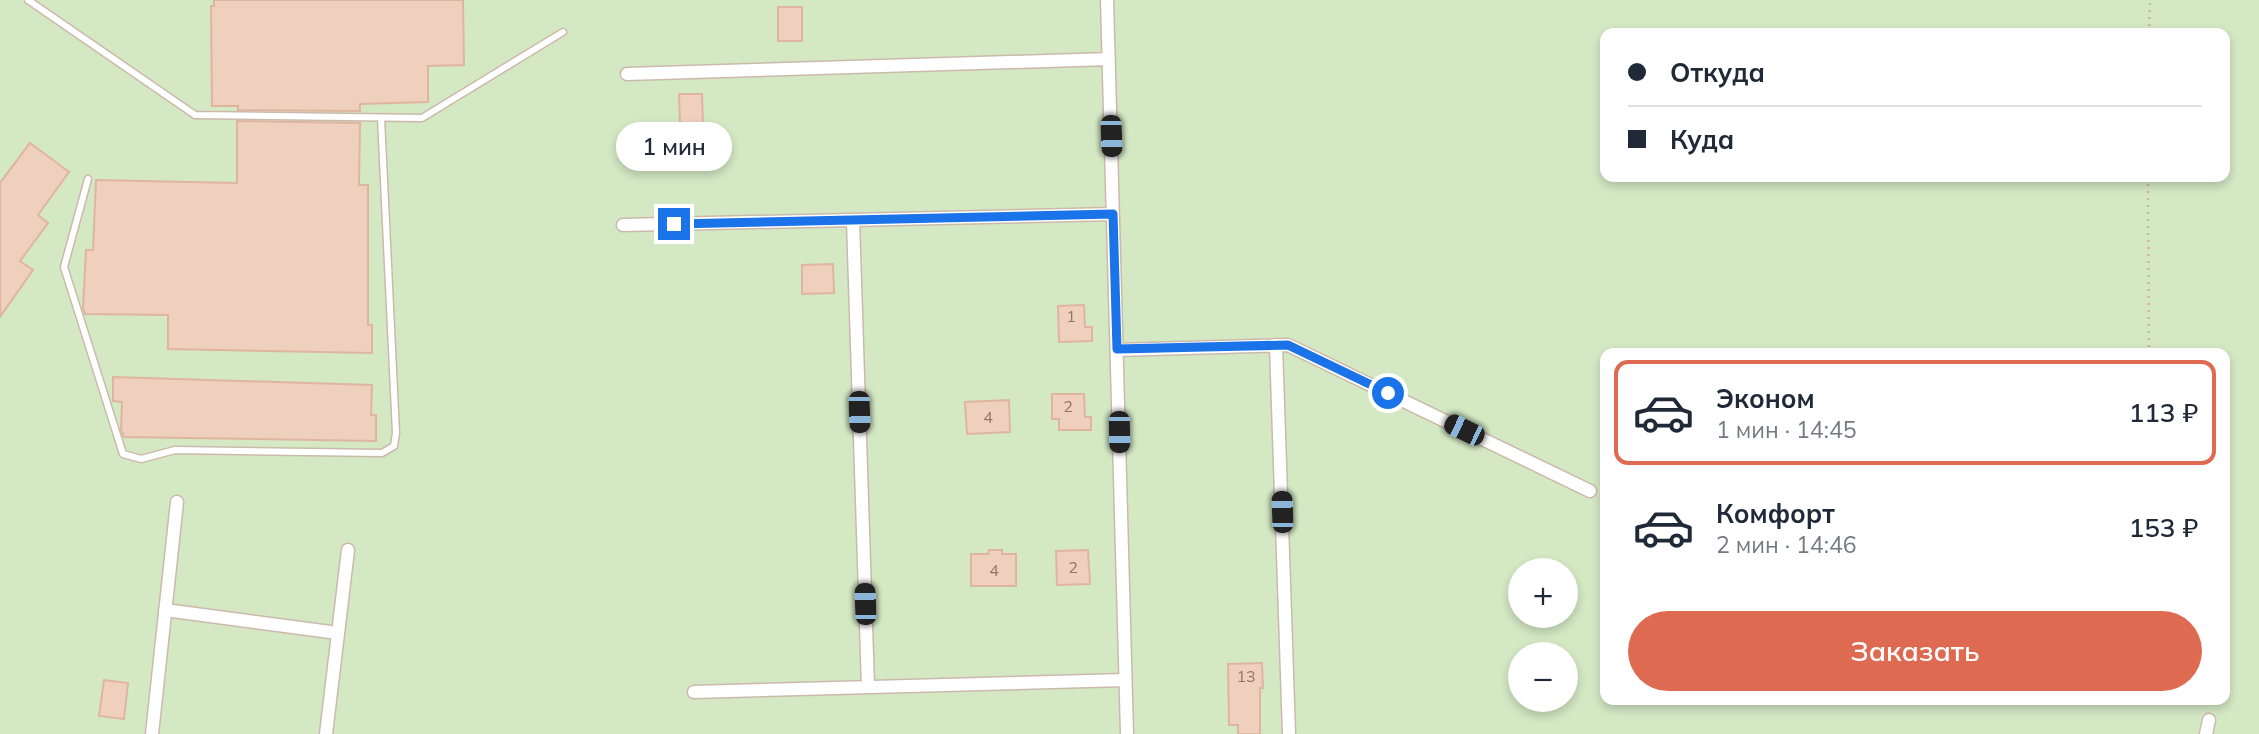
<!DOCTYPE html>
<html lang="ru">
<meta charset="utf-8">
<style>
:root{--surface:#fff;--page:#f6f6f7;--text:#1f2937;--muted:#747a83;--line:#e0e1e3;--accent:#de6a51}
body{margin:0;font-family:Mulish,sans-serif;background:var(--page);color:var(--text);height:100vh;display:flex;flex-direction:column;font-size:26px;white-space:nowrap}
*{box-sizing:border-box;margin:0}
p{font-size:23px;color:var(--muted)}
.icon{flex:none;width:38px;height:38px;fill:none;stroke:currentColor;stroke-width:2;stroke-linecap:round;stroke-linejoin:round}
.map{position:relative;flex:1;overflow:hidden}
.drawer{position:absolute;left:1600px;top:348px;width:630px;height:357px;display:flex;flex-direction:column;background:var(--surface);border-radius:14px;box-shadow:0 4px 10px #0003}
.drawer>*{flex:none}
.banner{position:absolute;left:1600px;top:28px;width:630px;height:154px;border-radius:14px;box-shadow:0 4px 10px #0003;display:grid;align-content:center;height:154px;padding:0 28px;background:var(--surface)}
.tools{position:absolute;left:1508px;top:558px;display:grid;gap:14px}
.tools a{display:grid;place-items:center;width:70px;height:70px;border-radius:50%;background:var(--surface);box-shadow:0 4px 10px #0003;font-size:35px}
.end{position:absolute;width:32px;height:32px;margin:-16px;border:9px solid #1a73e8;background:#fff;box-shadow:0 0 0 4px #fff}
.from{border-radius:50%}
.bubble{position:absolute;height:49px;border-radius:24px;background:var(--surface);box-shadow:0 4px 10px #0003;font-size:23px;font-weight:600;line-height:49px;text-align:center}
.car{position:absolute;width:21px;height:42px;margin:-21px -10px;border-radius:9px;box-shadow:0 0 5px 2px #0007;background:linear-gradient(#222 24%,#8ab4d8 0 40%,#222 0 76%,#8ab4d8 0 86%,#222 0)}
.banner b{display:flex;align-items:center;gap:24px;height:66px;font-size:26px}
.banner b+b{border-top:2px solid var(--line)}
.banner i{width:18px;height:18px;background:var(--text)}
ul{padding:12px 0 0;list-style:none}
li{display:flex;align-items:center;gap:21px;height:105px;margin:0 14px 10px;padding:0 14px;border:4px solid transparent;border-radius:14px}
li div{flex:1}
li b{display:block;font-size:26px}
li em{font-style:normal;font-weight:600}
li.selected{border-color:var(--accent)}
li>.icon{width:63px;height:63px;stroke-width:1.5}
.button{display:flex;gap:14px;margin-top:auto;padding:14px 28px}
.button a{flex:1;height:80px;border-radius:42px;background:var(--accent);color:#fff;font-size:28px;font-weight:600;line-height:80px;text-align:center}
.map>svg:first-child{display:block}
</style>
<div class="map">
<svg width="2259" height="734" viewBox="0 0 2259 734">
<rect width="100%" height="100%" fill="#fbf1e5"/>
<path fill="#d4e8c4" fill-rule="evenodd" d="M0 0H2259V734H0ZM1605 33H2224V177H1605ZM1605 354H2224V700H1605ZM1521 570H1566V616H1521ZM1521 654H1566V700H1521Z"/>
<path fill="#efcfbe" stroke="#e0b59f" stroke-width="2" d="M214 0H463L464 65 428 66V102L360 104V111L238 110V106H212L211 6H214Z
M778 7H802V41H778Z
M679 94H702L703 124H680Z
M237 121 360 123 359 185H368V325H372V353L168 349V315L85 314 83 308 86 250H93L96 180 237 183Z
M30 143 69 172 38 215 48 223 20 261 33 270 0 317V183Z
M833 264 834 293 802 294V265Z
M1084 305 1085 327H1092V341L1059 342 1058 306Z
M113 377 372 385 371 415H376V441L124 437 121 429 122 402 113 401Z
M1052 394H1084L1085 417H1091V430H1059V419H1052Z
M1009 400 1010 432 967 434 965 402Z
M989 550H1002V554H1016V586H971V554H988Z
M1088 550 1090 584 1057 585 1056 551Z
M1262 663 1263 688H1260V734H1238V725H1229L1228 664Z
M104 680 128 683 124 719 99 716Z"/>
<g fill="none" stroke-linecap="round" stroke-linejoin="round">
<defs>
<path id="lane" d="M28 0 195 115 422 118 563 32
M88 179 64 267 123 454 141 459 175 450 382 453 394 446 396 433 381 118"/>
<path id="street" d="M1107 0 1127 734
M627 74 1109 59
M853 220 868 687
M623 225 1113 214
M1276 345 1289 734
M1117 350 1288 345 1590 491
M165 610 338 633
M694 692 1125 680
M152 734 177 502
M326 734 348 550
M2206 734 2209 720"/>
</defs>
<use href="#lane" stroke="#ccb9ac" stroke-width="9"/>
<use href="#street" stroke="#ccb9ac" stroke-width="15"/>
<path stroke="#d3b3a1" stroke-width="2.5" stroke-dasharray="2 5" stroke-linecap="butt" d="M2149 33 2150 0
M2148 177 2149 354"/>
<use href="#lane" stroke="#fff" stroke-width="6"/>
<use href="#street" stroke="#fff" stroke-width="12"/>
</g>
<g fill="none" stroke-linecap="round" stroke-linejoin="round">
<path stroke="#1a73e8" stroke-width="9" d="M674 224 1113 214 1117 349 1288 345 1388 393"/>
</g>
<g text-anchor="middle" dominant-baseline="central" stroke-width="5" stroke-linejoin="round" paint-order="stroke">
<g font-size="16" fill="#917668">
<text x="1071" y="316">1</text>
<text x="1068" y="406">2</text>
<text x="988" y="417">4</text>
<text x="1073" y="567">2</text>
<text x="994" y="570">4</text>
<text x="1246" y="676">13</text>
</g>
</g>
</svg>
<div class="tools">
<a>+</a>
<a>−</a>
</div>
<i class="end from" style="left:1388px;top:393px"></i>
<i class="end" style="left:674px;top:224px"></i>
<div class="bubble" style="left:616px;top:122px;width:116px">1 мин</div>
<i class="car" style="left:1111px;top:136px;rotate:178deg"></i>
<i class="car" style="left:859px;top:412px;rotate:178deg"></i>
<i class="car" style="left:1464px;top:430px;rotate:296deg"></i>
<i class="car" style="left:1119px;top:432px;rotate:179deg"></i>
<i class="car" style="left:1282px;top:512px;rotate:358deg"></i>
<i class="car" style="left:865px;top:604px;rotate:358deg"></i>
<div class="banner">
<b><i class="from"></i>Откуда</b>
<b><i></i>Куда</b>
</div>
<section class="drawer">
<ul>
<li class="selected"><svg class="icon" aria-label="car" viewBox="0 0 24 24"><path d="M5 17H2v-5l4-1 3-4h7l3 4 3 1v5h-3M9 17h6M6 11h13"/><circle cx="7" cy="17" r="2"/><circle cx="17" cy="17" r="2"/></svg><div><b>Эконом</b><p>1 мин · 14:45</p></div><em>113 ₽</em></li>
<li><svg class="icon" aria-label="car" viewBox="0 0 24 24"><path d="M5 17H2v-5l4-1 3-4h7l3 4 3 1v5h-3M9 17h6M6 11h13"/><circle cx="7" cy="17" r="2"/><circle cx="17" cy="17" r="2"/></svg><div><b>Комфорт</b><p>2 мин · 14:46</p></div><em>153 ₽</em></li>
</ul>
<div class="button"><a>Заказать</a></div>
</section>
</div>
